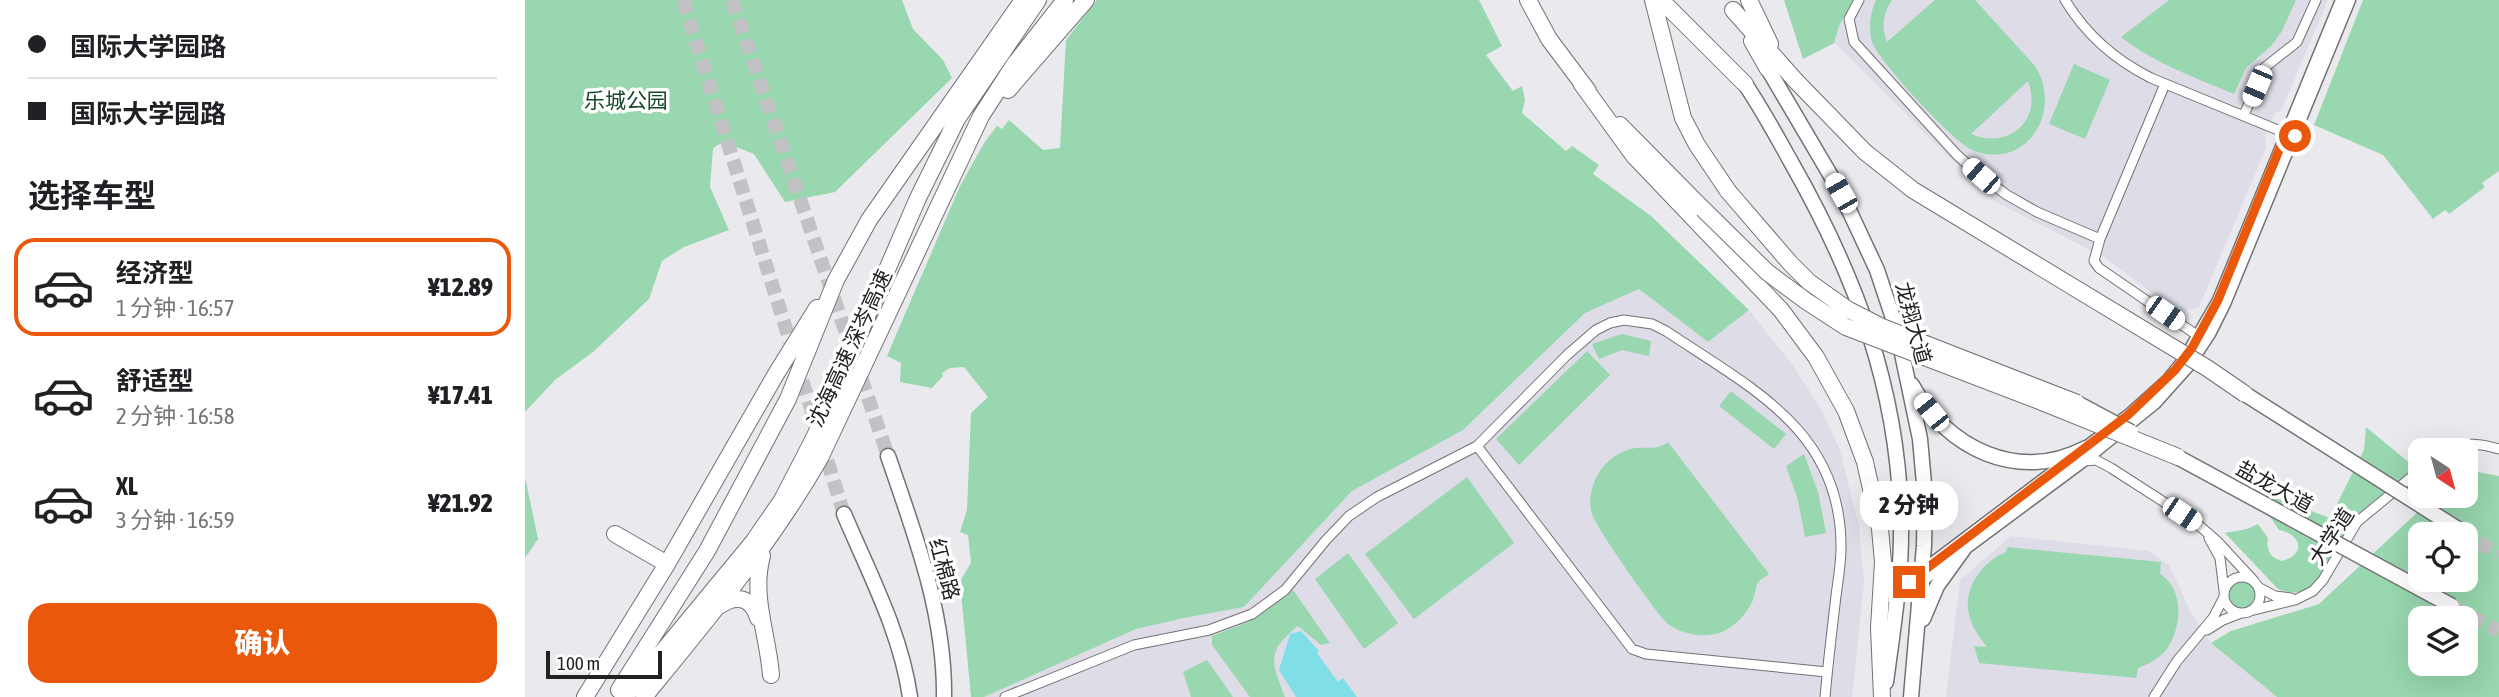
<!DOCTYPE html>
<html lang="zh">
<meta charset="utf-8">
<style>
:root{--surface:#fff;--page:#f2f2f2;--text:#202124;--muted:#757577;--line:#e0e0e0;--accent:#ea580c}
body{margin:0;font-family:"Asap Condensed","Noto Sans SC",sans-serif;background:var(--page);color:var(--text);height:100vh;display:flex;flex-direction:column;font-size:26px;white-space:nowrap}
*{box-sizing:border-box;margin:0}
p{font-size:23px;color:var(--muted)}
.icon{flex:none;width:38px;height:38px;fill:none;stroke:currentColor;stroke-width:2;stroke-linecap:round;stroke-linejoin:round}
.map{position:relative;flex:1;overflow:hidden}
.sheet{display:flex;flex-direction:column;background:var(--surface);width:525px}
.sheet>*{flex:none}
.banner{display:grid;align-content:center;height:154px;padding:0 28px;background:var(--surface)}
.needle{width:46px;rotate:144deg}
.tools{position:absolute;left:1883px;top:438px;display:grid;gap:14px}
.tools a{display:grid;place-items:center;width:70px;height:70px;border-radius:14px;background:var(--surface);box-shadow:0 7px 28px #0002;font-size:35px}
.scale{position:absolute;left:21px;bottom:18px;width:116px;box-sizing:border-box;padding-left:7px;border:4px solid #212122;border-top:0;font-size:19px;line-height:24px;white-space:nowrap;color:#212122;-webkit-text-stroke:5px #fff;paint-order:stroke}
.end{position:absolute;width:32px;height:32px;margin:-16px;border:9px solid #ea580c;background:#fff;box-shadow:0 0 0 4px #fff}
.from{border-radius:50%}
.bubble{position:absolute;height:49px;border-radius:21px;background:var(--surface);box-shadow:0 7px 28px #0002;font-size:23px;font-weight:800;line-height:49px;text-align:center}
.car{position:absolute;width:21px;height:42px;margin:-21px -10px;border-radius:9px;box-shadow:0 0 5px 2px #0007;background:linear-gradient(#fff 24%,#345 0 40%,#fff 0 76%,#345 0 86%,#fff 0)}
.banner b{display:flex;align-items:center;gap:24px;height:66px;font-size:26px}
.banner b+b{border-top:2px solid var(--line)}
.banner i{width:18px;height:18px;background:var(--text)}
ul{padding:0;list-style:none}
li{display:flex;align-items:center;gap:21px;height:98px;margin:0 14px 10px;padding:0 14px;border:4px solid transparent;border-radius:21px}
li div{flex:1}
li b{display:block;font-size:26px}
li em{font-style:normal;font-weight:800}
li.active{border-color:var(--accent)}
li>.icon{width:63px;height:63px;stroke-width:1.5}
h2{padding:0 28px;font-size:32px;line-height:84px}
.cta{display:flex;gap:14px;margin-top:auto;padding:14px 28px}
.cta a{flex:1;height:80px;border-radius:21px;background:var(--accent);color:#fff;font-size:28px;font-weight:800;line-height:80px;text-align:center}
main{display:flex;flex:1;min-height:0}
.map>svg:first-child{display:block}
</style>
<main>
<section class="sheet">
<div class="banner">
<b><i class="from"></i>国际大学园路</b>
<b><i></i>国际大学园路</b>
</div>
<h2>选择车型</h2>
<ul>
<li class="active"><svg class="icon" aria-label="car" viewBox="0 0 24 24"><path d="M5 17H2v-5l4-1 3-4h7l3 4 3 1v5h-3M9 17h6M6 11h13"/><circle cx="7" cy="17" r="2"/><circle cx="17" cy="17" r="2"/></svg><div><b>经济型</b><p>1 分钟 · 16:57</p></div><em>¥12.89</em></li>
<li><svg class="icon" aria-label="car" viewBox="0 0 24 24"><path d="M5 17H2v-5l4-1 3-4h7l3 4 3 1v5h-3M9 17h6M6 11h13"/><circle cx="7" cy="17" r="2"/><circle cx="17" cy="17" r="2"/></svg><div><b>舒适型</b><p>2 分钟 · 16:58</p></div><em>¥17.41</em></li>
<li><svg class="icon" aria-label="car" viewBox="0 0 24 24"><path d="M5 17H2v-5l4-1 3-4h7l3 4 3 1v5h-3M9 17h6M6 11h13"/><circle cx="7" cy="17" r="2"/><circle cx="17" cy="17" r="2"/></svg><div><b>XL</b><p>3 分钟 · 16:59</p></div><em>¥21.92</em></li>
</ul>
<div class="cta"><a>确认</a></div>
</section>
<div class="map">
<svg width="1974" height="697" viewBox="0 0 1974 697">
<rect width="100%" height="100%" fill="#eaeaee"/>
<path fill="#dddce7" d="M1259 0H1803L1757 109 1749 114 1740 136 1741 148 1674 307 1653 312 1577 256 1467 200 1310 43 1278 59Z
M1114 289 1183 342 1224 310 1269 367 1296 409 1315 450 1334 527 1339 584 1327 697H459L611 629 659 618 719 607 827 491 938 430 1060 313Z
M1486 536 1623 551 1644 565 1667 615 1686 643 1752 697H1421L1435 580Z"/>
<path fill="#98d7af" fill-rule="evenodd" d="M0 0H377L388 29 418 60 427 78 310 192 260 202 229 154 198 142 188 148 185 187 204 230 159 247 137 261 124 299 68 352 30 380 0 412Z
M572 0H954L977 46 961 55 988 91 997 86 1000 100 997 113 1041 151 1047 146 1074 165 1068 174 1126 216 1224 310 1183 342 1114 289 1060 313 938 430 827 491 719 607 659 618 611 629 459 697H446L435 581 446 563 443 535 435 532 442 510 446 413 463 397 439 367 425 368 417 373 418 376 407 388 375 382 376 363 362 356 435 186 459 143 472 126 477 129 484 120 518 150 535 148 541 40Z
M1259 0H1328L1314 26 1309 43 1278 59Z
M1351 0H1367C1358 13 1356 27 1362 42L1410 0H1450L1510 66C1538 110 1503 170 1449 151 1429 143 1354 62 1347 42 1343 28 1345 13 1351 0ZM1503 81C1518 120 1484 150 1446 134Z
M1644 0H1771L1757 31 1747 45 1721 68 1709 94C1671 78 1629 63 1596 37Z
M1838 0H1974V171L1957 183 1960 187 1924 214 1920 210 1908 219 1858 155 1789 125Z
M1549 64 1585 80 1560 139 1524 124Z
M1097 334 1126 341 1124 356 1097 350 1074 359 1067 344Z
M1062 351 1085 375 994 465 971 439Z
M1206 391 1261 434 1249 449 1194 406Z
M1841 427 1892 469C1872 484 1849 498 1832 517 1809 542 1799 608 1753 589L1700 533 1722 529 1733 524 1743 538C1741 550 1745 558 1757 561 1781 555 1777 534 1754 530L1746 518 1737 493 1805 518 1839 450Z
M1143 442 1244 574C1240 577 1234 580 1232 584 1230 589 1230 595 1228 600 1222 614 1209 628 1194 633 1179 638 1156 634 1143 624 1131 613 1071 528 1067 514 1062 499 1068 480 1077 468 1085 458 1100 448 1113 448 1127 447 1132 450 1143 442Z
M1279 454 1293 492 1301 533 1280 537 1273 500 1261 466Z
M1941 470 1974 476V697H1752L1686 643 1706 631 1794 604 1911 495H1941ZM1895 534H1941V579H1895ZM1895 618H1941V663H1895Z
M0 477 13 539 0 558Z
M942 477 989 543 889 619 840 554Z
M1482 547 1636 562 1635 574C1660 589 1657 629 1641 650 1634 659 1623 664 1613 668L1611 678 1454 663 1449 646 1462 647C1455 638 1448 629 1445 618 1436 591 1456 562 1481 552Z
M823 553 873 623 839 649 790 579Z
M1703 595a14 14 0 1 1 28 0a14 14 0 1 1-28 0Z
M768 590 805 643 796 645 773 626C741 652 746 661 760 697H725L687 645V636L723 622Z
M682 660 708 697H666L658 672Z"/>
<path fill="#7fdee6" d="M776 631 794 651 792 653 813 682 818 678 832 697H771L754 670 765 634Z"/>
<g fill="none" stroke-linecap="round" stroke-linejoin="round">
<path stroke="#c2c2c5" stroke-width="14" stroke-dasharray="14 7" stroke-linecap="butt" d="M158 0 319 514
M207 0 363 456"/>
<path stroke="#c2c2c5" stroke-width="14" stroke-dasharray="14 7" stroke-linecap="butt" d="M1936 531 1974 554
M1927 606 1974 631"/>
<defs>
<path id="minor" d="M1334 0 1324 19 1329 42 1432 155 1456 176 1482 195 1512 212 1575 239
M1540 0C1561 35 1590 60 1626 78L1765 135
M1640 84 1575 239 1569 261 1574 268 1676 338
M1719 115 1739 68 1772 42 1791 0
M952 446 1107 649 1121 654 1302 672
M1923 450C1940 441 1957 444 1974 449
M1559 461 1571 460 1586 468 1670 522 1693 542 1729 581
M1684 538 1695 558 1699 591
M1699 595a18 18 0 1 1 36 0a18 18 0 1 1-36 0Z
M1733 587 1750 596 1766 598
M1725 611 1770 600 1788 591 1798 580 1832 522 1895 470
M1682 630 1698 620 1716 613
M480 697 609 645 684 630 727 614 760 590 801 540 824 516 852 497 952 446 1042 355 1071 330 1085 323 1099 320 1127 324 1141 331C1226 388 1317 431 1316 548 1316 564 1313 580 1311 596 1307 630 1303 663 1300 697
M1629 697 1652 661 1688 618 1699 597"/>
<path id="tertiary" d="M1395 572 1603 415 1642 380 1659 359 1693 300 1816 0
M1372 593 1396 582 1559 461 1631 403 1664 366 1685 334 1700 304 1825 0"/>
<path id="primary" d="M1243 69 1316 193 1352 270 1372 330 1395 439 1400 495 1399 546 1386 697
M1220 84C1237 109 1251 135 1266 162 1331 276 1374 390 1376 523 1377 576 1368 629 1361 682
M1387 385C1422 449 1493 483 1561 448
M363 456C390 535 420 613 419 697
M319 514C344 573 376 633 385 697
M1398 619 1412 586 1438 550"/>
<path id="motorway" d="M1003 0 1024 39 1063 91
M1128 0 1158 118 1172 145 1203 191
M1136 0 1220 84
M1224 0 1245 44
M1208 10 1270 80 1340 152
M1227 41 1243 69
M1056 83 1109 156 1256 310 1291 357 1321 411 1340 462 1355 529 1358 562 1354 628 1357 697
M483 90 561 0
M1095 125 1178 209
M90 534 142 564
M237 556C226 596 243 635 246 675
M194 606C211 594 227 597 233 618
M94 690 182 551 263 399 311 280 344 220 498 0
M60 697 142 564 251 374 292 308
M100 697 228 542 257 500 290 436 393 198 432 119 513 0
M119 697C182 620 245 545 295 458L456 116 489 65 540 0"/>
</defs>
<use href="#minor" stroke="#727275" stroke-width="11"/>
<use href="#tertiary" stroke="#727275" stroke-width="13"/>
<use href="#primary" stroke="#727275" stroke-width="17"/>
<use href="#motorway" stroke="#727275" stroke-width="18"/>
<use href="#minor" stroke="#fff" stroke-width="9"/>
<use href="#tertiary" stroke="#fff" stroke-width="10"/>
<use href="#primary" stroke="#fff" stroke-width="14"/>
<use href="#motorway" stroke="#fff" stroke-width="16"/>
<defs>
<path id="trunk-bridge" d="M1720 394 1936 531
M1552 403 1606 432
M1645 453 1927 606"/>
<path id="motorway-bridge" d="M1340 152 1388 190 1682 368 1720 394
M1203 191 1265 263 1284 282 1322 309 1357 327 1552 403
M1178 209 1242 272 1281 301 1321 327 1512 400 1653 457"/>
</defs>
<use href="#trunk-bridge" stroke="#727275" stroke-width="17" stroke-linecap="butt"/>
<use href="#motorway-bridge" stroke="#727275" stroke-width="18" stroke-linecap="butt"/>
<use href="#trunk-bridge" stroke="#fff" stroke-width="14"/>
<use href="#motorway-bridge" stroke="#fff" stroke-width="16"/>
</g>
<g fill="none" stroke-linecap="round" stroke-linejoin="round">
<path stroke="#ea580c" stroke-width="9" d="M1384 582 1603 415 1650 370 1667 348 1693 300 1761 133 1770 136"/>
</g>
<g text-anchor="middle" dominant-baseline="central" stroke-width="7" stroke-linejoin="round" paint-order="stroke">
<g font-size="21" fill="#13462b" stroke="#fff">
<text x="101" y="100">乐城公园</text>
</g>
<g font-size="21" fill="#212122" stroke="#fff">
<text transform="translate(1389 323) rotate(75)">龙翔大道</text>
<text transform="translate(324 348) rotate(-65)">沈海高速 深岑高速</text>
<text transform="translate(1750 486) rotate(29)">盐龙大道</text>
<text transform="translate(1806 536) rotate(-57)">大学道</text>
<text transform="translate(420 569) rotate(75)">红棉路</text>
</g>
</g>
</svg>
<div class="tools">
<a><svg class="needle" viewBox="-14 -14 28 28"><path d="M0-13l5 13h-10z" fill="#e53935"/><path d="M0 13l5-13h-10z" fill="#757577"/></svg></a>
<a><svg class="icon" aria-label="locate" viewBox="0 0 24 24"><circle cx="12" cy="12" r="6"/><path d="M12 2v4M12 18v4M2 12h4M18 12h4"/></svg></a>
<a><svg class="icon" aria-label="layers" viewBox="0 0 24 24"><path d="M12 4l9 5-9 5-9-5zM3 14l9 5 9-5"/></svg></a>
</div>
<div class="scale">100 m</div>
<i class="end from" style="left:1770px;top:136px"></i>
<i class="end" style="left:1384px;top:582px"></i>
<div class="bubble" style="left:1335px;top:481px;width:98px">2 分钟</div>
<i class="car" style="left:1732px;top:86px;rotate:203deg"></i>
<i class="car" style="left:1456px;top:176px;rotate:311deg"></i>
<i class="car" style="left:1316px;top:193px;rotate:330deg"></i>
<i class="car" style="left:1640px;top:313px;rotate:125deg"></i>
<i class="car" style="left:1406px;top:412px;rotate:321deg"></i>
<i class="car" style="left:1657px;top:514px;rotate:124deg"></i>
</div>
</main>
